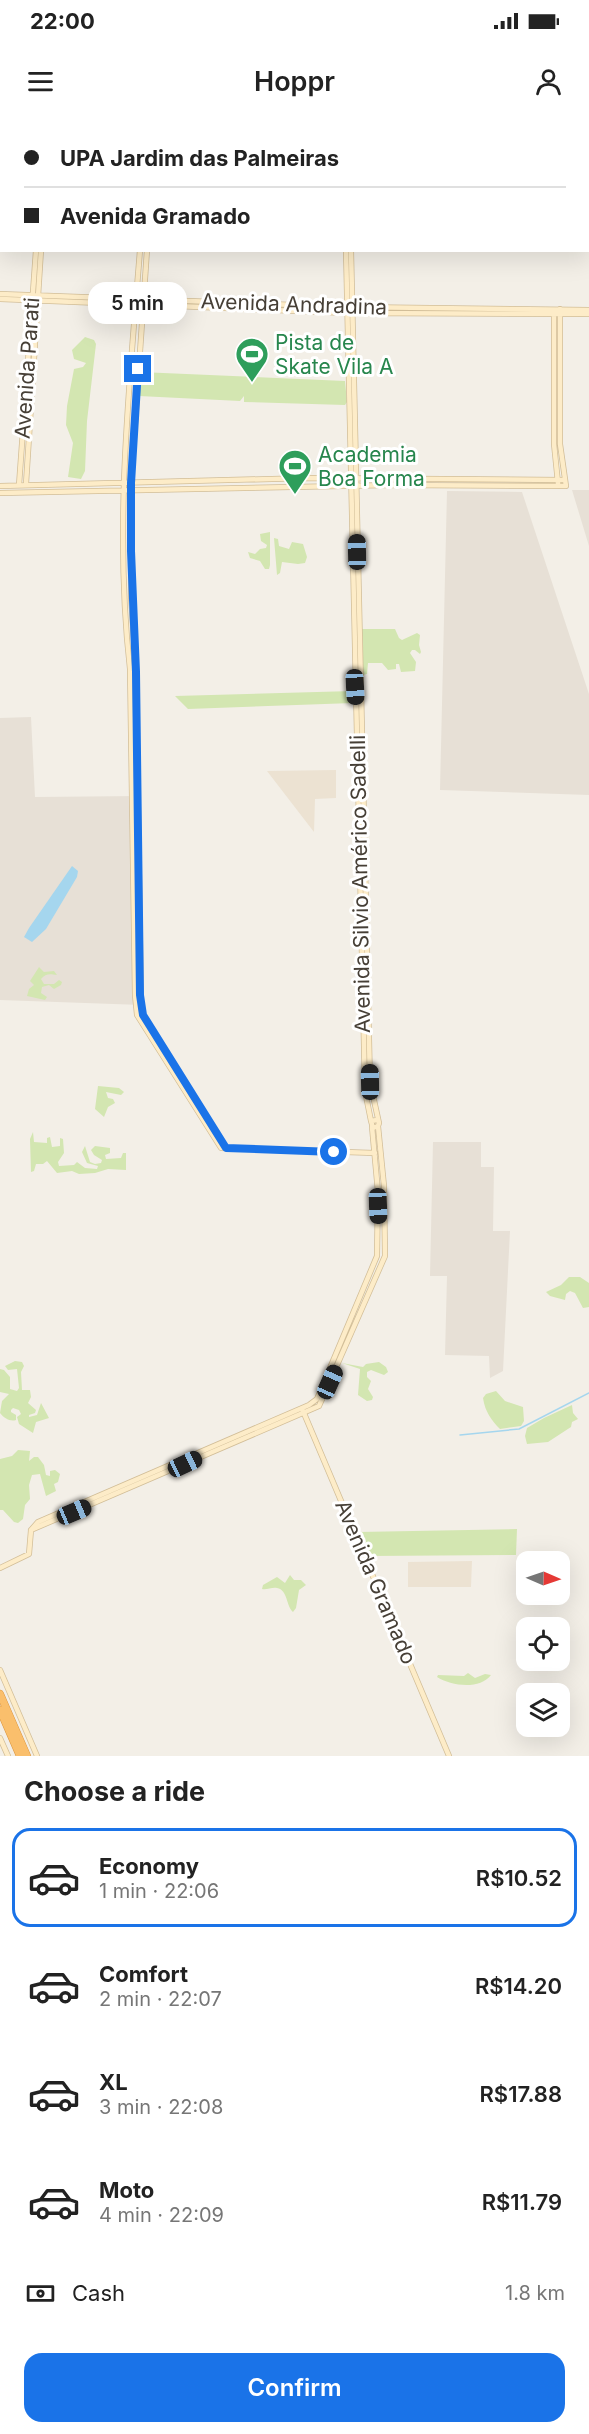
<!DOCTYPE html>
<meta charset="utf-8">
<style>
:root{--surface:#fff;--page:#f2f2f2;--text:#222;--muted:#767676;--line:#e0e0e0;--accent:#1a73e8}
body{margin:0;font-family:Inter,sans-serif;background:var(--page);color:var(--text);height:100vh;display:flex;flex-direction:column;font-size:22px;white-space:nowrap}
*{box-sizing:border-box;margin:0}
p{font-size:20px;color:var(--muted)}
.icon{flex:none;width:33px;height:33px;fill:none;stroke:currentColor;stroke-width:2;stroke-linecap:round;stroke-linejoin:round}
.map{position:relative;height:1636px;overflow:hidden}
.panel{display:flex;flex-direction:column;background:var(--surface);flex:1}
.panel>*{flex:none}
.hud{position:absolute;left:0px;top:0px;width:590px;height:132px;box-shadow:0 6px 24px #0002;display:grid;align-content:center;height:132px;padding:0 24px;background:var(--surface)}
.needle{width:39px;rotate:92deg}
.tools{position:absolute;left:516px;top:1431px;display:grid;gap:12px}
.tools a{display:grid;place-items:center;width:54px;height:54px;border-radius:12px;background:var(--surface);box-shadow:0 6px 24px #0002;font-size:30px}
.end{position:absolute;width:27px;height:27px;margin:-14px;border:8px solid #1a73e8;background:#fff;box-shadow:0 0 0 3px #fff}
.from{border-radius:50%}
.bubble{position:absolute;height:42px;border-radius:18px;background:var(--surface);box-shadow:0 6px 24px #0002;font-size:20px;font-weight:600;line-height:42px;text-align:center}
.car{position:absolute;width:18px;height:36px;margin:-18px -9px;border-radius:8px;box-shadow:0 0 4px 2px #0007;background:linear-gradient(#222 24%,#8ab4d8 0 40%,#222 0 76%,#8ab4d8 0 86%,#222 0)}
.hud b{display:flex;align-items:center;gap:21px;height:57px;font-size:22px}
.hud b+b{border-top:2px solid var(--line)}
.hud i{width:15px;height:15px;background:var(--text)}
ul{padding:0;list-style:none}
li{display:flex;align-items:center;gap:18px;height:99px;margin:0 12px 9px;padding:0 12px;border:3px solid transparent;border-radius:18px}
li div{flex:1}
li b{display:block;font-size:22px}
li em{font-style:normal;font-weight:600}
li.selected{border-color:var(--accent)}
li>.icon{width:54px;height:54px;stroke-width:1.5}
h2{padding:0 24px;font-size:27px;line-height:72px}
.pay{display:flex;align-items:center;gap:15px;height:66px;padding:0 24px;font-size:22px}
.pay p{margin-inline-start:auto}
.action{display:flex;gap:12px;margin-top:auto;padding:12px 24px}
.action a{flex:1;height:69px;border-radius:18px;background:var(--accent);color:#fff;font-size:24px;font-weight:600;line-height:69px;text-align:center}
.status{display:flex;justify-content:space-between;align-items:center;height:42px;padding:0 30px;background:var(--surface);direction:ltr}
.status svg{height:16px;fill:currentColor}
header{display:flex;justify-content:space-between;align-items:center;height:78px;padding:0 24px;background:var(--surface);font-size:27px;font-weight:600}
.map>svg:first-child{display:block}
</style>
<div class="status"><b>22:00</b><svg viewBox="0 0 49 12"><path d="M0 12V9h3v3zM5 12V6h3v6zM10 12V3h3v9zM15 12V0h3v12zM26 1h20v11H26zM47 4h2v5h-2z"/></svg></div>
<header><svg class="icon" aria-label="menu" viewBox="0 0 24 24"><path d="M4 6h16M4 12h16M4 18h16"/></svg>Hoppr<svg class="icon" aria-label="person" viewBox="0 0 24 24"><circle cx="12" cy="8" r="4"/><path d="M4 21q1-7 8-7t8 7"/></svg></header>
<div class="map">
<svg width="589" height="1636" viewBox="0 0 589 1636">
<rect width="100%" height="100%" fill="#f3efe7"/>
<path fill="#e7e0d6" d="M572 370H589V426Z
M447 371 522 372 589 574V675L440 670Z
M31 597 35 677 140 676 142 885 0 880V598Z
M433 1022H481V1047H494L493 1111H510L503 1251 490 1258 489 1236 445 1235 447 1156H430Z"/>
<path fill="#ece2d2" d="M336 650V678L315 679 314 712 267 651Z
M472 1441 471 1467H408V1442Z"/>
<path fill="#d3e6b1" d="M85 217 94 220 96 224 87 301 85 351 81 359 68 357 73 323 66 305 67 286 74 249 83 247 86 243 74 239 72 230Z
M140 252 345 261 347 282 345 285 244 282V276L240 281 139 276Z
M270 412V445L269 449H265L260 441 250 438 248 432 255 434 260 429 266 428 267 425 261 421 260 414Z
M274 418 278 419 279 426 289 429 292 422 303 424 307 437 305 443 298 444 282 442 280 453 277 455Z
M362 509H395L399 518 402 520 417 513 420 515 419 525 421 532 420 534 415 530H412L410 533 416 542 415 551 401 552 399 544H396V549L388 550 382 543H368L367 554 363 555Z
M353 571V583L188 589 175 576Z
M39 847 44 852 54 851 57 855C50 854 46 853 41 859L44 864H54L59 860 62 862 61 865 54 869 49 865 42 867 41 873 47 877 45 880 27 876 29 869 34 865 30 861Z
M98 966 119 968 124 972 121 975 106 972 108 978 113 979 115 983 108 987 104 997 95 989Z
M33 1012 34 1022 47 1023V1018L50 1017 52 1027 60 1026V1018L63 1019 64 1033 58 1042 59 1046 74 1045 77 1042 85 1048 97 1049 98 1046 87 1043 82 1032 85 1026 90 1042 95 1044 101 1043 102 1040 94 1035 91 1030 95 1026 110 1028V1033L105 1035 106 1039 121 1038 123 1033H126V1050L108 1049 95 1053 79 1054 72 1051 57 1053 47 1041 43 1044H36L34 1051 31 1052 30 1019Z
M569 1157H580L589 1163V1187L583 1188 575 1173 570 1171 566 1174 565 1180 550 1176 546 1172 561 1165Z
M15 1241 22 1242 24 1246 21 1252 22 1270H30L31 1277 28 1283 36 1290 35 1293 29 1295V1297L37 1295 41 1283 49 1298 36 1302 33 1313 19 1304 17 1297 21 1294 19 1290 13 1288 11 1290V1292L16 1295V1300C10 1302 4 1298 0 1293L2 1281 9 1274 0 1272V1249L4 1250 10 1257V1269L17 1271 19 1268 17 1249 8 1250 5 1246Z
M379 1242 386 1247 388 1252 384 1255 371 1250 367 1252V1257L371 1261 368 1269 373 1277 372 1280 367 1281 358 1275 360 1249 342 1243 363 1247 366 1244Z
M496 1271 505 1281 523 1287 524 1301 521 1306 500 1309C492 1301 485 1292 483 1278L486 1274Z
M572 1285 573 1293 578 1299 572 1302 571 1307 548 1322 527 1324 525 1316 527 1308 544 1298Z
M18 1330 30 1331 29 1341 34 1337H38L44 1345 46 1355 50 1356V1351L55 1350 60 1354 58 1362 54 1364 56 1371 46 1376 40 1354 32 1355 29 1365 30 1379 25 1385 23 1399 18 1403 14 1402 3 1390H0V1339L12 1336Z
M517 1409 516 1435 368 1436 358 1412Z
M290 1455 294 1460H301L306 1465 299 1470 296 1488 293 1492C286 1486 288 1470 277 1468 272 1467 267 1470 262 1469L263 1465 277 1457 285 1463Z
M468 1553 475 1558 485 1554 491 1555C480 1570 451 1566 437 1557L438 1555 464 1556Z"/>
<path fill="#a5d6ee" d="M72 746 78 751 77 757 46 809 32 822 24 817 29 808Z"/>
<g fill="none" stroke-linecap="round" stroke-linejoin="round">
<path stroke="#a5d6ee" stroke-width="1.5" d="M575 2 576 0
M588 74H589
M460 1315 519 1309 589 1273"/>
<defs>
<path id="secondary" d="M343 0V2
M349 0V2
M45 2V0
M50 2V0
M149 2V0
M155 2V0
M0 9H2
M0 13H2
M140 130C129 269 114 410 130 549L135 875 137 895 221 1028 375 1033
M147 130 131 363V476L136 552 141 886 143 895 226 1028
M346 130 365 971 371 1001
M351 130 370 962 379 1003 378 1006 373 1008 371 1001 377 1000
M0 174 352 187 589 190
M0 179 347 193 589 194
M554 192V324L558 363
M26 364 41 130
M19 365 36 130
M0 366 308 358 564 360
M0 373 394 365 566 366 560 324V189
M303 1291 449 1636
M31 1410 319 1286 385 1136 384 1066 378 1006
M31 1410 38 1402 309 1285 317 1279 377 1136 378 1072 372 1007
M0 1448 29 1434 31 1410
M0 1550 37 1636
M0 1618 8 1636"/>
<path id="highway" d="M0 1574 27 1636
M0 1590 20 1636"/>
</defs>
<use href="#secondary" stroke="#d2be98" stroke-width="6"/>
<use href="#highway" stroke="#d9923b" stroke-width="8"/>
<use href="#secondary" stroke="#fdecc8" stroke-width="4.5"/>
<use href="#highway" stroke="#fabf6c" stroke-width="7"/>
</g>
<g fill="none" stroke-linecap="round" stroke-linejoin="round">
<path stroke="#1a73e8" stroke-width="8" d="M138 249 131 363V431L136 552 140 875 143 895 226 1028 334 1032"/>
</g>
<defs>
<symbol id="stadium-pin" viewBox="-11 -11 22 30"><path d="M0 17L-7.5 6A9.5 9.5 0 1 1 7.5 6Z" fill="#2e9e5b" stroke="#fff"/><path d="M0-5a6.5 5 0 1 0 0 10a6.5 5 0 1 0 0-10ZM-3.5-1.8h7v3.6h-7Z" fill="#fff"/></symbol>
</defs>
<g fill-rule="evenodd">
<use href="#stadium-pin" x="233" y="215" width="38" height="52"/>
<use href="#stadium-pin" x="276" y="327" width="38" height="52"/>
</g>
<g text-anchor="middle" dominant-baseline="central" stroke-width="6" stroke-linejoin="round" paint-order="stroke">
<g font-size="21" fill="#463f36" stroke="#fff">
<text transform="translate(294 184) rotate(2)">Avenida Andradina</text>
<text transform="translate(27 248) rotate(-86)">Avenida Parati</text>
<text transform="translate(360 764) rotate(-91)">Avenida Silvio Américo Sadelli</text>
<text transform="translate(376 1462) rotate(67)">Avenida Gramado</text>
</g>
<g font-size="21" fill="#27864d" stroke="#fff" text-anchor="start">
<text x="275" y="222">Pista de<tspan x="275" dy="24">Skate Vila A</tspan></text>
<text x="318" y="334">Academia<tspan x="318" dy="24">Boa Forma</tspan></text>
</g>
</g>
</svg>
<div class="tools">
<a><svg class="needle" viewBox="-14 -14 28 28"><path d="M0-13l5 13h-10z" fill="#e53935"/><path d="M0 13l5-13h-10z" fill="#767676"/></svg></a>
<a><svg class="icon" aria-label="locate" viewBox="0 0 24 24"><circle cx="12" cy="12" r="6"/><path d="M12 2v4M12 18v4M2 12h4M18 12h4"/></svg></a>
<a><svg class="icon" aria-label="layers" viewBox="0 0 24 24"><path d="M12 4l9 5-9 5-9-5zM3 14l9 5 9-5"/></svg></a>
</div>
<i class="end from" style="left:334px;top:1032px"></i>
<i class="end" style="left:138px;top:249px"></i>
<div class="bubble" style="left:88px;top:162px;width:99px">5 min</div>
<i class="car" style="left:357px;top:432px;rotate:359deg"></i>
<i class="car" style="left:355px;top:567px;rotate:177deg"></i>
<i class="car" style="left:370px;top:962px;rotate:359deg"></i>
<i class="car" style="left:378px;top:1086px;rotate:178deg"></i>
<i class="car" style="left:330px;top:1262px;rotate:24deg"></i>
<i class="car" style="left:185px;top:1344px;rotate:65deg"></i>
<i class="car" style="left:74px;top:1392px;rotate:67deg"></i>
<div class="hud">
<b><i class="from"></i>UPA Jardim das Palmeiras</b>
<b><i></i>Avenida Gramado</b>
</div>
</div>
<section class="panel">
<h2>Choose a ride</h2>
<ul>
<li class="selected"><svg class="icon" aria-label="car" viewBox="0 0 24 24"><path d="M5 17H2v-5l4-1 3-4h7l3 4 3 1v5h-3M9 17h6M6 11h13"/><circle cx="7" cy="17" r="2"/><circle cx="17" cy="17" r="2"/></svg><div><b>Economy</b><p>1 min · 22:06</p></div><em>R$10.52</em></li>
<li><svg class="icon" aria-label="car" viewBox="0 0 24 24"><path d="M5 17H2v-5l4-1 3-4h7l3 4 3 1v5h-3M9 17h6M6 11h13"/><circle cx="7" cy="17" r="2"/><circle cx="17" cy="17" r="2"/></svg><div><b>Comfort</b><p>2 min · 22:07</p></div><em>R$14.20</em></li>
<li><svg class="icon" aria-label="car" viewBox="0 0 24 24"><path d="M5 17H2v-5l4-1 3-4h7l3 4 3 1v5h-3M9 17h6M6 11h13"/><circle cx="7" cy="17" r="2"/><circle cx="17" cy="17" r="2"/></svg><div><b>XL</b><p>3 min · 22:08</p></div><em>R$17.88</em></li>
<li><svg class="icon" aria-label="car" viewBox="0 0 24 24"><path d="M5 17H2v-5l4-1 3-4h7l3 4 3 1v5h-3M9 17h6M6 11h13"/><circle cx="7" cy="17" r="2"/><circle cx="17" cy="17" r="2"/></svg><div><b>Moto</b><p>4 min · 22:09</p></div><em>R$11.79</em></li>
</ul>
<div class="pay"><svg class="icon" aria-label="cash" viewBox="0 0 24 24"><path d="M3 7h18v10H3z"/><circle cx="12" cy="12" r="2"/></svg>Cash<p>1.8 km</p></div>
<div class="action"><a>Confirm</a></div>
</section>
